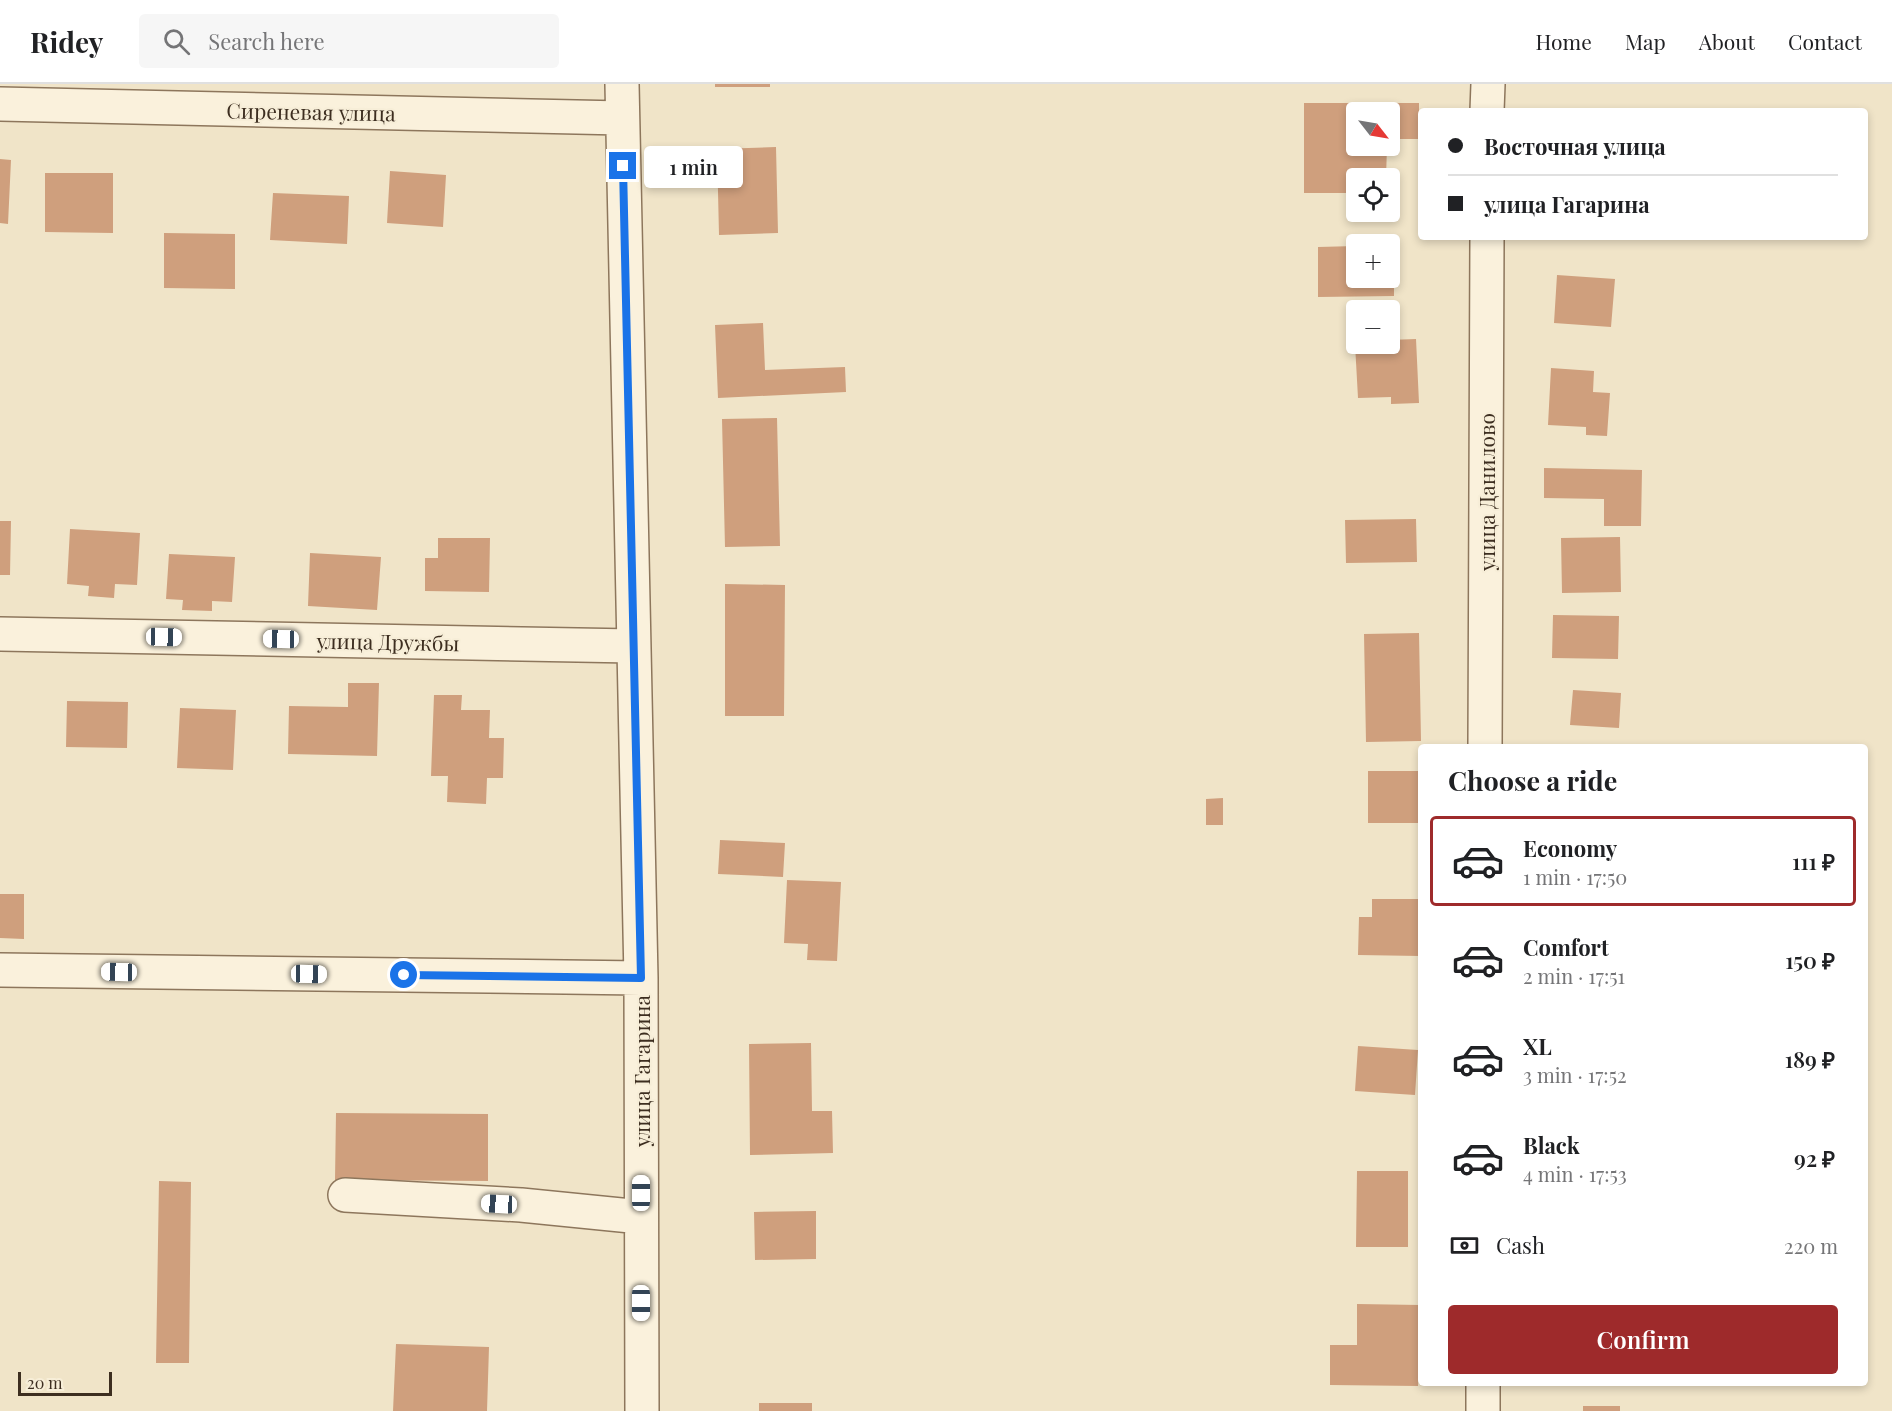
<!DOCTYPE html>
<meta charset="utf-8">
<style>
:root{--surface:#fff;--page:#f6f6f6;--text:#202124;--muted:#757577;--line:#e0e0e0;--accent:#9e2a2b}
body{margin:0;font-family:"Playfair Display",serif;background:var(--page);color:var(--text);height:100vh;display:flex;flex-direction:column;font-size:22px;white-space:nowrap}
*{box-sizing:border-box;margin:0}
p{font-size:20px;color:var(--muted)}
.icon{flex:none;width:33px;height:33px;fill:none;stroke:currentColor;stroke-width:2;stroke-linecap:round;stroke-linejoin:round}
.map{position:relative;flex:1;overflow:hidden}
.drawer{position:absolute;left:1418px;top:660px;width:450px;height:642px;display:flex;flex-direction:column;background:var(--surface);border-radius:6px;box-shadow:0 3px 9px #0003}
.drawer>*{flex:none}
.hud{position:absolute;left:1418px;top:24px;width:450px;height:132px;border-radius:6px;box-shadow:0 3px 9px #0003;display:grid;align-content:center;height:132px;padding:0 30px;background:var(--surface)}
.needle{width:39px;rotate:121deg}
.buttons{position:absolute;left:1346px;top:18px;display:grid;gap:12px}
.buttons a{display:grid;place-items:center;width:54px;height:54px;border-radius:6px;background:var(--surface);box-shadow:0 3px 9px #0003;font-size:30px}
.scale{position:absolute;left:18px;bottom:15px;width:94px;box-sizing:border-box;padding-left:6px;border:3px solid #3d2e20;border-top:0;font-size:16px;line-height:21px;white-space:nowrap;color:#3d2e20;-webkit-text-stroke:4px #f7eed8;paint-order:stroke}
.end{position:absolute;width:27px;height:27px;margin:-14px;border:8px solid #1a73e8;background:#fff;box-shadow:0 0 0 3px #fff}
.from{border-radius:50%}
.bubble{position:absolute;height:42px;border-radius:6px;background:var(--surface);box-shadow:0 3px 9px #0003;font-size:20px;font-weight:600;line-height:42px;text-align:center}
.car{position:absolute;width:18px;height:36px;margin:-18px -9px;border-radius:8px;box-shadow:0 0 4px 2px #0007;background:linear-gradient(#fff 24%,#345 0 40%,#fff 0 76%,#345 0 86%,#fff 0)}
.hud b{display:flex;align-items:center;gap:21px;height:57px;font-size:22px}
.hud b+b{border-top:2px solid var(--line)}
.hud i{width:15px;height:15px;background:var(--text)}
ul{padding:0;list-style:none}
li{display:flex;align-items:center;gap:18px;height:90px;margin:0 12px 9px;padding:0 18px;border:3px solid transparent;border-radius:6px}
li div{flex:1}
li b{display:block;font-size:22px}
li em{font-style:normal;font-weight:600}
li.current{border-color:var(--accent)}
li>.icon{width:54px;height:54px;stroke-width:1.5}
h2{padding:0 30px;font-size:27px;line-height:72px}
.pay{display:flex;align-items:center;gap:15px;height:66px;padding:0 30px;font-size:22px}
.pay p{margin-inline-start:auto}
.primary-button{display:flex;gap:12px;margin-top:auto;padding:12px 30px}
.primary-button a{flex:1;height:69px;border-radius:6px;background:var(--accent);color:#fff;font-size:24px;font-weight:600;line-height:69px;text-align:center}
header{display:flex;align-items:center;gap:36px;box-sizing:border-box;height:84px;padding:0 30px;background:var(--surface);border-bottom:2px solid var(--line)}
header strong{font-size:28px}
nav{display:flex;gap:33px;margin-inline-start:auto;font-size:21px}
.search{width:420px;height:54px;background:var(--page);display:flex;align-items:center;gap:15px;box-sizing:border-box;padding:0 21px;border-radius:6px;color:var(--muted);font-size:22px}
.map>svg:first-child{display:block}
</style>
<header>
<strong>Ridey</strong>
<div class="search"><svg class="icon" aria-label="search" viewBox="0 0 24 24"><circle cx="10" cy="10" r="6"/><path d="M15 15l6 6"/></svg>Search here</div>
<nav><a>Home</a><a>Map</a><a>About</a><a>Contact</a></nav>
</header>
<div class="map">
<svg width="1892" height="1327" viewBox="0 0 1892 1327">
<rect width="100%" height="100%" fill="#f0e4c8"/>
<path fill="#cf9f7d" d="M715 0H770V3H715Z
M1304 19H1419V55H1389V28H1356V62H1387L1386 94H1356V109H1304Z
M776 63 778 149 719 151 717 65Z
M0 75 11 76 8 140 0 139Z
M390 87 446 91 443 143 387 139Z
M45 89H113V149L45 148Z
M273 109 349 112 347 160 270 156Z
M164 149 235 150V205L164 204Z
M1356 162V194H1389V162H1394V212L1318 213V163Z
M1557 191 1615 195 1611 243 1554 239Z
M763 239 765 286 845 283 846 308 718 314 715 241Z
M1416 255 1419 319 1391 320V313L1358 314 1355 260H1389V256Z
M1551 284 1594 287 1593 308 1610 309 1607 352 1586 351V343L1548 341Z
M777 334 780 462 725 463 722 335Z
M1544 384 1642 386 1641 442H1604V415L1544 414Z
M1416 435 1417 478 1346 479 1345 436Z
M0 437H11L10 491H0Z
M70 445 140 449 137 501 115 500 114 514 88 512 89 502 67 500Z
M1620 453 1621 508 1562 509 1561 454Z
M438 454H490L489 508 425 507V474H438Z
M310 469 381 473 377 526 308 522Z
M169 470 235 473 232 518 212 517V527L182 526 183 516 166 515Z
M725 500 785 501 784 632H725Z
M1553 531 1619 532 1618 575 1552 574Z
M1419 549 1421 657 1366 658 1364 550Z
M348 599H379L377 672 288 670 289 622 348 623Z
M1573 606 1621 609 1619 644 1570 641Z
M434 611H462L461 626H490L489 654H504L503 694H487L486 720 447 718 448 692H431Z
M67 617 128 618 127 664 66 663Z
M180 624 236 626 233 686 177 684Z
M1368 687H1420V739H1368Z
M1223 714V741H1206V715Z
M720 756 785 759 783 793 718 790Z
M787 796 841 798 837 877 807 876 808 860 784 859Z
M0 810H24V855L0 854Z
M1372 815H1420V872L1358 871 1359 833H1372Z
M811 959 812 1027H832L833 1069 750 1071 749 960Z
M1358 962 1418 966 1415 1011 1355 1007Z
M336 1029 488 1030V1097L335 1096Z
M1357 1087H1408V1163H1356Z
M159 1097 191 1098 189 1279H156Z
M816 1127V1175L755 1176 754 1128Z
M1357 1220 1420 1221 1418 1302 1330 1301V1261H1357Z
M396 1260 489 1263 487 1327H393Z
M759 1319H812V1327H759Z
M1583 1322H1620V1327H1583Z"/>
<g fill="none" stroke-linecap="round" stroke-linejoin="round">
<defs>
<path id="minor" d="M622 0 641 894 642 1327
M0 20 622 34
M1487 27 1488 0
M0 550 633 562
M1485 663 1487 153
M0 886 641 894
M345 1111 521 1121 641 1133
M1483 1327V1299"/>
</defs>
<use href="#minor" stroke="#8d765c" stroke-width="36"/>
<use href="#minor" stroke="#faf1dc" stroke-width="33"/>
</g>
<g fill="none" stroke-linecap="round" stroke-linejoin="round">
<path stroke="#1a73e8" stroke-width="8" d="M404 891 641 894 623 82"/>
</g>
<g text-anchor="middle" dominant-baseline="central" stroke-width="4.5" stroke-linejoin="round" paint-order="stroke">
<g font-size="21" fill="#3d2e20" stroke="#f7eed8">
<text transform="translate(311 27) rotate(1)">Сиреневая улица</text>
<text transform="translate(1486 408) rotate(-90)">улица Данилово</text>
<text transform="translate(388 557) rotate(1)">улица Дружбы</text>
<text transform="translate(641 987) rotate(-90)">улица Гагарина</text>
</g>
</g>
</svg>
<div class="buttons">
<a><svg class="needle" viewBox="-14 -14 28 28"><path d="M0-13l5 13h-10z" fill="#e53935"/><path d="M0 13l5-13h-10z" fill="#757577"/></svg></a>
<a><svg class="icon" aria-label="locate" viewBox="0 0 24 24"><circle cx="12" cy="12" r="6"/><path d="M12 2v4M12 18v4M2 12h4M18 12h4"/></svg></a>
<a>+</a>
<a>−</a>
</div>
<div class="scale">20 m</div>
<i class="end from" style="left:404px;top:891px"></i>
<i class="end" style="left:623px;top:82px"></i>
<div class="bubble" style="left:644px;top:62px;width:99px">1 min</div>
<i class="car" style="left:164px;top:553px;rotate:91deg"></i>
<i class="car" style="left:281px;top:555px;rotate:271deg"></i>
<i class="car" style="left:119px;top:888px;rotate:271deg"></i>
<i class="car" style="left:309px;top:890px;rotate:91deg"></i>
<i class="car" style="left:641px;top:1109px;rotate:0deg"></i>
<i class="car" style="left:499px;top:1120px;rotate:273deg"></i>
<i class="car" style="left:641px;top:1219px;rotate:180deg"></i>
<div class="hud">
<b><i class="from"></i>Восточная улица</b>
<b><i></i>улица Гагарина</b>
</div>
<section class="drawer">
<h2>Choose a ride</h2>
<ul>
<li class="current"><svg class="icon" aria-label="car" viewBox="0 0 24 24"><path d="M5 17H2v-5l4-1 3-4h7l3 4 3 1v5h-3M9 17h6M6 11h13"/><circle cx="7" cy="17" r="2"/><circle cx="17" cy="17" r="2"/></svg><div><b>Economy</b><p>1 min · 17:50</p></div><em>111 ₽</em></li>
<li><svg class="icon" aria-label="car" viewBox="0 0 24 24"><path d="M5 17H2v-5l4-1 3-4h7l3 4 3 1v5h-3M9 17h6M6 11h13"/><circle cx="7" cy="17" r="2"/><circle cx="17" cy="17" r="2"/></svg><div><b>Comfort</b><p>2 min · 17:51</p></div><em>150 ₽</em></li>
<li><svg class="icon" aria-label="car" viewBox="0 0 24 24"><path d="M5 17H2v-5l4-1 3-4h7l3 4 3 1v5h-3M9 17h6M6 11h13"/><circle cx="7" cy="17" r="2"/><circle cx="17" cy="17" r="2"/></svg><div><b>XL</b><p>3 min · 17:52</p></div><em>189 ₽</em></li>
<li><svg class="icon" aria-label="car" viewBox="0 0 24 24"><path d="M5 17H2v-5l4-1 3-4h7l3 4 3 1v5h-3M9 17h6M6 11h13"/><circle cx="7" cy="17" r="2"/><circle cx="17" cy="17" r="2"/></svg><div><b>Black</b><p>4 min · 17:53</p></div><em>92 ₽</em></li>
</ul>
<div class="pay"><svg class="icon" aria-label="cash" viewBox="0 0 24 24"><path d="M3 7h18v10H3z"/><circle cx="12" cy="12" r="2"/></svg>Cash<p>220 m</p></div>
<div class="primary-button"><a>Confirm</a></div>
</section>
</div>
